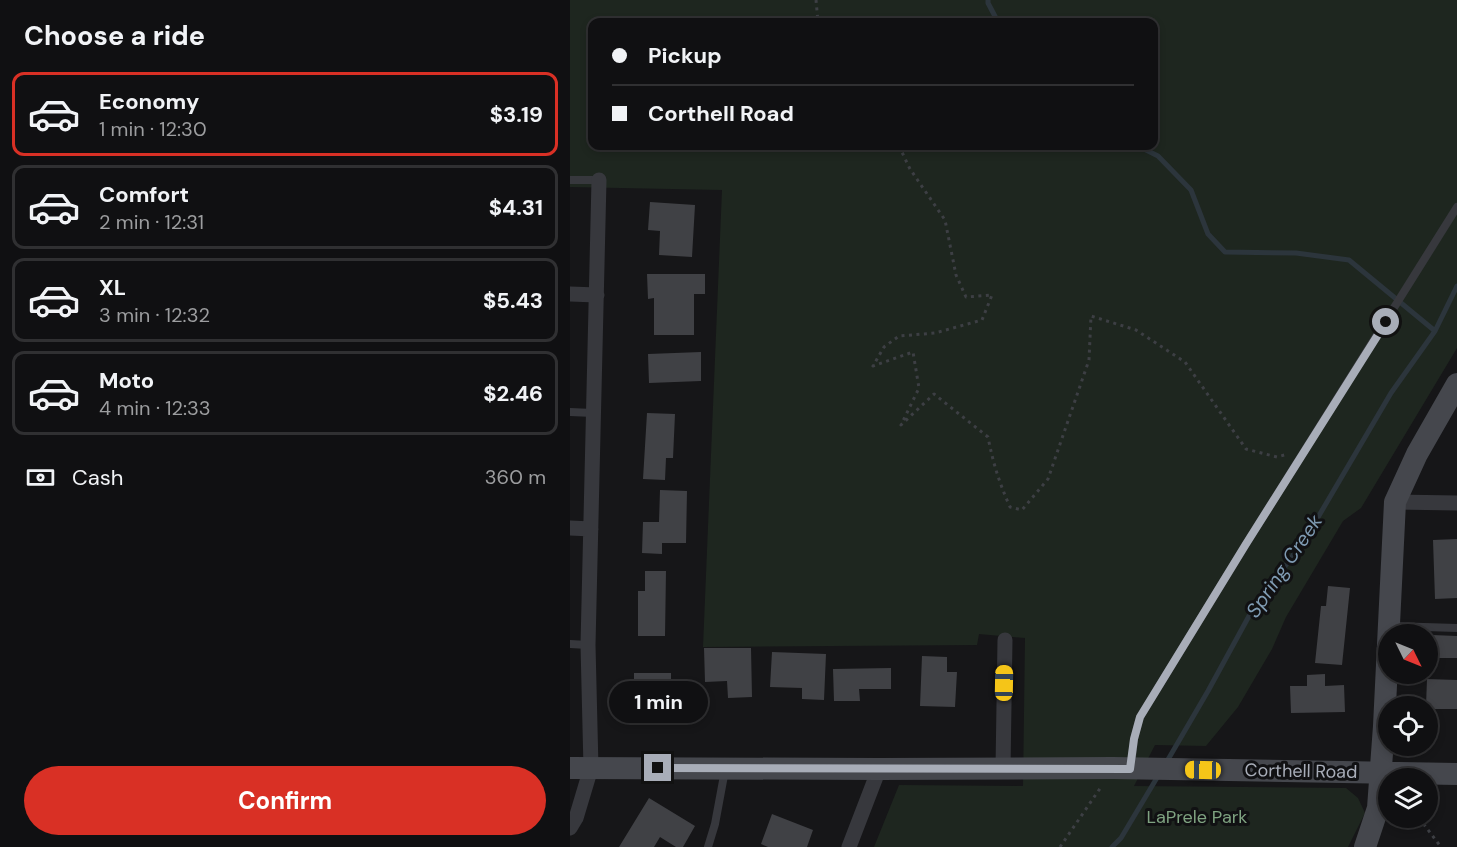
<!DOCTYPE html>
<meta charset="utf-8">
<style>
:root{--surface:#101012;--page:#19191b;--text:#f1f3f6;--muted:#9c9d9f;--line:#303032;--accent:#d93025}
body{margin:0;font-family:"DM Sans",sans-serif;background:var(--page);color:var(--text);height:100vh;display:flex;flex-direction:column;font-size:22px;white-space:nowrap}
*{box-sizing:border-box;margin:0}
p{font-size:20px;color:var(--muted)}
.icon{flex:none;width:33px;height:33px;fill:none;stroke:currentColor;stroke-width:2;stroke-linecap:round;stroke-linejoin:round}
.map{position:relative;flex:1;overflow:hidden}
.side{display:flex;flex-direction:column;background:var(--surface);width:570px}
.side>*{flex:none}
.top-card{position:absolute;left:18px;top:18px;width:570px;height:132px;border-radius:12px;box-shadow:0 3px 9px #0003,0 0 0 2px var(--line);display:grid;align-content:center;height:132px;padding:0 24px;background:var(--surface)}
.needle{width:39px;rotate:133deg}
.fabs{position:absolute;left:808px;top:624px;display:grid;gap:12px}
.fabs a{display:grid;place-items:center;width:60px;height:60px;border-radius:50%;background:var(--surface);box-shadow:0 3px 9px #0003,0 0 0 2px var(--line);font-size:30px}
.end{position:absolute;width:27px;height:27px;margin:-14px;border:8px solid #a8adb8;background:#111;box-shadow:0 0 0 3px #111}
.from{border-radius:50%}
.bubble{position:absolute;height:42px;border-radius:21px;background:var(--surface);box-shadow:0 3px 9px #0003,0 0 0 2px var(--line);font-size:20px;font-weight:700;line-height:42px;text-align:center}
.car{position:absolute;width:18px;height:36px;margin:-18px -9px;border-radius:8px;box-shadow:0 0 4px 2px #0007;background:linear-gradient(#f5c518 24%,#345 0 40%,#f5c518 0 76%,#345 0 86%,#f5c518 0)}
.top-card b{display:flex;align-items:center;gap:21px;height:57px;font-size:22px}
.top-card b+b{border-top:2px solid var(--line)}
.top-card i{width:15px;height:15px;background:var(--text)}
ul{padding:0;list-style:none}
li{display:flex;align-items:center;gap:18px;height:84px;margin:0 12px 9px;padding:0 12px;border:3px solid var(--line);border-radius:12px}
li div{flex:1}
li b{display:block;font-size:22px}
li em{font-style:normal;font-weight:700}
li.current{border-color:var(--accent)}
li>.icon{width:54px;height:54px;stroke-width:1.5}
h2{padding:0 24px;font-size:27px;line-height:72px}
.pay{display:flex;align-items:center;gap:15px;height:66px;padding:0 24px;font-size:22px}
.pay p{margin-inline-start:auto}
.button{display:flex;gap:12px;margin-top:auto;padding:12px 24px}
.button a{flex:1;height:69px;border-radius:36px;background:var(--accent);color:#fff;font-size:24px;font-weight:700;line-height:69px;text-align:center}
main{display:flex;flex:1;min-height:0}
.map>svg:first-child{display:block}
</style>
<main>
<section class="side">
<h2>Choose a ride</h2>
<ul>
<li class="current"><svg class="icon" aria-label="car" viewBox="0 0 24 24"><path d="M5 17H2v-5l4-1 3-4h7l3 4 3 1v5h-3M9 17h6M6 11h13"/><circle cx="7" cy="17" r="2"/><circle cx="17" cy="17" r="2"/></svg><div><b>Economy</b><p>1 min · 12:30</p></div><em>$3.19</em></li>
<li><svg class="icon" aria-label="car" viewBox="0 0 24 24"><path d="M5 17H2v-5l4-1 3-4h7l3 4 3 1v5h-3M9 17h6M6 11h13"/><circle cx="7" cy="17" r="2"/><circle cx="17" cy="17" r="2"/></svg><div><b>Comfort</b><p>2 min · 12:31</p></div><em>$4.31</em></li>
<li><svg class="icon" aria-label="car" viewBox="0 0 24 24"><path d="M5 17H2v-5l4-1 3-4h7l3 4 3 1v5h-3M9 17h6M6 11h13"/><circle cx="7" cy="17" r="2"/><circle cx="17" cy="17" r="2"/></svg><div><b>XL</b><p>3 min · 12:32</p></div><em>$5.43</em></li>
<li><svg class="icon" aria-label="car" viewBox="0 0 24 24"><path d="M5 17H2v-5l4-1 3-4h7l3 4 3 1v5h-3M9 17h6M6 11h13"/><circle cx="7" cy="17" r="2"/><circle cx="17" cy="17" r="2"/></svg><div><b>Moto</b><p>4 min · 12:33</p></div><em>$2.46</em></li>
</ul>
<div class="pay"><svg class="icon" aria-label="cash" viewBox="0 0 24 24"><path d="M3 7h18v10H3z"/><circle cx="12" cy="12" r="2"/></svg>Cash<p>360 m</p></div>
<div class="button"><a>Confirm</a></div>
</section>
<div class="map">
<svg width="887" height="847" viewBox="0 0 887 847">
<rect width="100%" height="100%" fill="#161618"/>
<path fill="#1e261f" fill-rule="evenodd" d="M0 0H887V348L791 508 773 521 716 617 702 649 668 707 636 746 585 745 564 786 776 788 788 798 795 813 778 847H304L329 785 453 786 455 638 409 634 407 645 133 647 152 190 0 187ZM22 22H584V146H22Z"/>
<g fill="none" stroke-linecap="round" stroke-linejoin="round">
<path stroke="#2c353c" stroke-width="5" d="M418 0V3L428 22
M568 146 588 156 621 190 638 234 655 252 726 253 779 260 865 331
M596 763 638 691 679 616 737 536 821 393 865 331 887 286
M542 847 551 838 588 776"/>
</g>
<path fill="#404145" d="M80 202 125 205 122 257 89 255 90 231 78 230Z
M77 274H135V294H124V335H84V298L78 299Z
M131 352V381L79 383 78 354Z
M77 413 105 414 103 458H96L95 480 73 479Z
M90 490 117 491 116 543H92V554L72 553 73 522H89Z
M887 539V598L865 599 863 540Z
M75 571H96L95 636H68V591H75Z
M758 586 780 588 772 665 745 663 751 606H756Z
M862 635 887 636V658H862Z
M134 648H181L182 697 158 698 157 681 135 682Z
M202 652 256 654 254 700 232 699V688L200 687Z
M352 656 377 657V672H387L385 707 350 706Z
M321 668V689H289L290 701H264L263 669Z
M64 673H101V707L64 708Z
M755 674V686L774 685 775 712 721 713 720 686H737V675Z
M857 679 887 680V709H858V706H856Z
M79 798 125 826 113 847H106L90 837 84 847H49Z
M202 814 243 830 237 847H198L191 844Z"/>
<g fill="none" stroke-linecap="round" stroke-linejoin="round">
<path stroke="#3d3f44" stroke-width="3" stroke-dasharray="3 4.5" stroke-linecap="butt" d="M246 0 248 22
M329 146 340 169 375 220 386 275 396 297 422 295 412 320 365 333 329 336 314 347 303 366 343 352 349 388 331 425 364 394 418 437C423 463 429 482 440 507L452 510 478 479 519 360 521 316 566 330 615 362 676 449 707 457 718 454
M849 818 871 847
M490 847 531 787"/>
<path stroke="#37383d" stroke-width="8" d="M0 180H29
M0 412 23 413
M821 626 887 628
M0 644 18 645
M561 767 564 739 570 717 676 544 887 207
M138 847 145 824 155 770"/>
<path stroke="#37383d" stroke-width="15" d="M0 294 27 295
M825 502 887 503
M0 528 21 529
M433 769 435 640
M0 828 6 818 21 768 18 645 29 180
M279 847 309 769"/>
<path stroke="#45474d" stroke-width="22" d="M0 768 309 769 543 768 887 774
M795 847 808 808 814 726 825 502 847 454 887 384"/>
</g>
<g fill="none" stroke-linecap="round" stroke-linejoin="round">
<path stroke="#a8adb8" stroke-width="8" d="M88 768 560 769 564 739 570 717 676 544 816 322"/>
</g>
<g text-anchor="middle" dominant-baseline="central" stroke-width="6" stroke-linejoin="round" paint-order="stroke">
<g font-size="18" fill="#a8adb8" stroke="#111113">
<text transform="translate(731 771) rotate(1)">Corthell Road</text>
</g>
<g font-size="18" fill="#7fa381" stroke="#111113">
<text x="627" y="817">LaPrele Park</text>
</g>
<g font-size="20" font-style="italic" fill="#7f9bb3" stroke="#111113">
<text transform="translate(714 566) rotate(-56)">Spring Creek</text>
</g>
</g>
</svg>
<div class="fabs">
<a><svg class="needle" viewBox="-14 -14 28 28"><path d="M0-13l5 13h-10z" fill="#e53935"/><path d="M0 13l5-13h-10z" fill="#9c9d9f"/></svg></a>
<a><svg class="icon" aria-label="locate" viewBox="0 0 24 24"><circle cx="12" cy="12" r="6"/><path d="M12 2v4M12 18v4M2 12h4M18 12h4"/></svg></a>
<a><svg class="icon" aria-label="layers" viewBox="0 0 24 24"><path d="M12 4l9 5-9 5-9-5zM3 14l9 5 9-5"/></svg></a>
</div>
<i class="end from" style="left:816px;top:322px"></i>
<i class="end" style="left:88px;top:768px"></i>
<div class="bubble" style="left:39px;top:681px;width:99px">1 min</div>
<i class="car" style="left:434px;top:683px;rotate:1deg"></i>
<i class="car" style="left:633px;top:770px;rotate:271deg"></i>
<div class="top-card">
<b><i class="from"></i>Pickup</b>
<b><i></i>Corthell Road</b>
</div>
</div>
</main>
